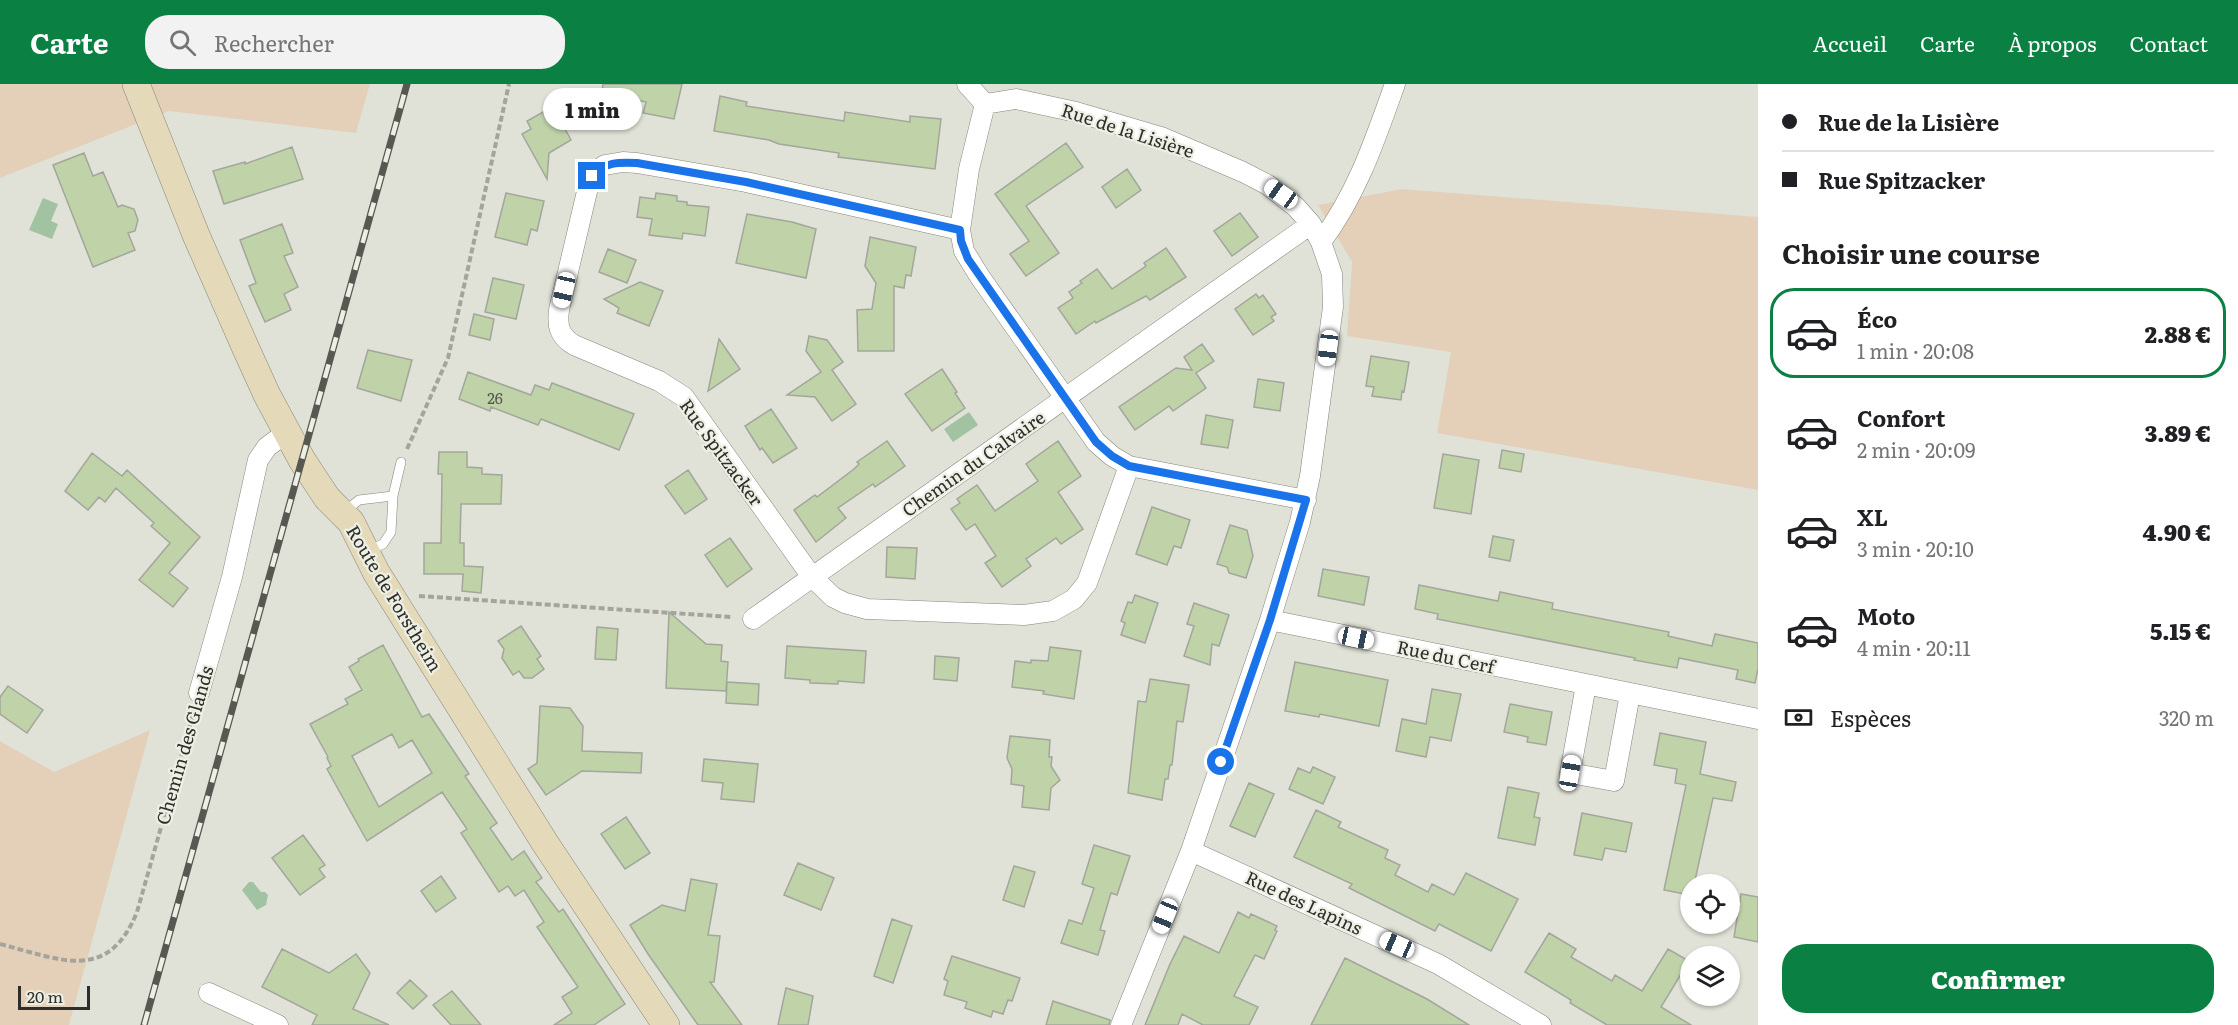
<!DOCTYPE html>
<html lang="fr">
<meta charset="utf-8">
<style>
:root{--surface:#fff;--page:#f2f2f2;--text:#202124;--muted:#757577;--line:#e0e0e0;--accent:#0b8043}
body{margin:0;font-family:Literata,serif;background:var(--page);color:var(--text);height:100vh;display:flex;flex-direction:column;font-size:22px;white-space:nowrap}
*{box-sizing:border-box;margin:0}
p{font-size:20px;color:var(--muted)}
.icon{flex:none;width:33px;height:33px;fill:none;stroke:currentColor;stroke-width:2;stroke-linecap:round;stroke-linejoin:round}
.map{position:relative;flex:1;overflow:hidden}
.sheet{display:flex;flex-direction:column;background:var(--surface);width:480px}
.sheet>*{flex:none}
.hud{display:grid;align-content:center;height:132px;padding:0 24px;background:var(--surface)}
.tools{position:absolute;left:1680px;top:790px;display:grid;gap:12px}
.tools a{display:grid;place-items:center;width:60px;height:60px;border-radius:50%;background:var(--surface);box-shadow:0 2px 4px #0004;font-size:30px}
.scale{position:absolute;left:18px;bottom:15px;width:72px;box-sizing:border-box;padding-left:6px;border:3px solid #2d2d29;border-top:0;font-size:16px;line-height:21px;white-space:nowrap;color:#2d2d29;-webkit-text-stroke:4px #eeefe4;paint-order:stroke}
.end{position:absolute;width:27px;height:27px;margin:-14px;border:8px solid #1a73e8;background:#fff;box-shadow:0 0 0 3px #fff}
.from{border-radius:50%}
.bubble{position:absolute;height:42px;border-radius:21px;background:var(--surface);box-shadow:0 2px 4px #0004;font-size:20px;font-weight:800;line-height:42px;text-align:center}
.car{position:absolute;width:18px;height:36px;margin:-18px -9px;border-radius:8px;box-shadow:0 0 4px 2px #0007;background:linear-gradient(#fff 24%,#345 0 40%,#fff 0 76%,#345 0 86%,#fff 0)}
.hud b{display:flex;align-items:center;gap:21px;height:57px;font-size:22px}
.hud b+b{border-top:2px solid var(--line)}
.hud i{width:15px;height:15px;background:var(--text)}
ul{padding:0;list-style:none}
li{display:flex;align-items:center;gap:18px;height:90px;margin:0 12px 9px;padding:0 12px;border:3px solid transparent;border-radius:24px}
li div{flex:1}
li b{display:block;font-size:22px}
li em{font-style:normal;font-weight:800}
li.on{border-color:var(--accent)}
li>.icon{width:54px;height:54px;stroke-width:1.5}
h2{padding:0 24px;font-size:27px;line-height:72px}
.pay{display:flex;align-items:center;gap:15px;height:66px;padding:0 24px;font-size:22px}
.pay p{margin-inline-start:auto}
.button{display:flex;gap:12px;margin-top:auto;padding:12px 24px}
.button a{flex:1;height:69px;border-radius:24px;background:var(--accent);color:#fff;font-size:24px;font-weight:800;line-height:69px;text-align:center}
header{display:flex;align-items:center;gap:36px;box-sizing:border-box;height:84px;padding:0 30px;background:var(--accent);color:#fff}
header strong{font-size:28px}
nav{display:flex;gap:33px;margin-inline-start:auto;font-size:21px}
.search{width:420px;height:54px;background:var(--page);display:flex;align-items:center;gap:15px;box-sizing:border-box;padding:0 21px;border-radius:24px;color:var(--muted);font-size:22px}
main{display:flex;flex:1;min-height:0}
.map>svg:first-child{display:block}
</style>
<header>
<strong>Carte</strong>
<div class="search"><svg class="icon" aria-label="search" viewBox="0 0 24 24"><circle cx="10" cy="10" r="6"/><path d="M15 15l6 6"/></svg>Rechercher</div>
<nav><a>Accueil</a><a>Carte</a><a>À propos</a><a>Contact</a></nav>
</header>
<main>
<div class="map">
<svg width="1758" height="941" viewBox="0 0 1758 941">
<rect width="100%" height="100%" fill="#e1e2d7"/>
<path fill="#e4d0b9" d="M0 0H370L356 49 169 27 0 94Z
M1402 105 1758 133V406L1437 349 1451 268 1347 252 1352 178 1318 121Z
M150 646 69 941H0V657L54 688Z"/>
<path fill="#a1c3a1" d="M43 114 58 120 51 137 58 140 52 155 29 146Z
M969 328 978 341 953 358 944 345Z
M249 798H253L261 808H265L268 811 266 821 257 826 242 806Z"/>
<path fill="#bfd2a8" stroke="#a2a69c" stroke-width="1.5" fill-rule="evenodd" d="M603 0H682L674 35 643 29 646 18 602 9Z
M720 12 747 18 746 22 844 37 845 28 910 38V32L941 35 935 85 838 73 839 69 779 60 769 56 714 47Z
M543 28 547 36 557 30 571 56 549 69 547 95 522 50 531 45 527 37Z
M1066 59 1083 83 1026 122 1059 169 1026 192 1010 170 1029 157 995 110Z
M292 63 303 95 224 120 213 87 245 78V80Z
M84 69 93 92 103 88 118 123 122 121 134 125 138 136 135 147 128 149 135 166 93 183 53 81Z
M1127 85 1141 106 1116 124 1102 103Z
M506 109 544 117 537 147 531 145 527 161 495 153Z
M656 109 677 112V117L687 118V121L709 123 705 152 683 149 682 155 649 151 652 135 637 133 640 113 655 115Z
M1240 129 1258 153 1232 172 1214 147Z
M747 130 792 138 816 145 806 194 736 179Z
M282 140 293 169 284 172 298 203 284 210 291 226 265 238 249 202 256 199 240 156Z
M870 153 916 163 911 192 906 191 904 204 894 202V267H858L857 226 872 225 876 199 865 182Z
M1166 164 1186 193 1150 216 1146 212 1096 239 1095 237 1076 250 1058 224 1073 214 1069 208 1082 199 1080 197 1097 185 1112 205 1146 182 1144 179Z
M608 165 636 176 627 199 599 188Z
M493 194 524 201 516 235 485 228Z
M640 198 663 207 649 242 617 229 619 224 604 215Z
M1256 210 1259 214 1263 211 1276 230 1271 233 1274 237 1253 251 1235 225Z
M474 230 494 235 490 256 469 251Z
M809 252 827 256 843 278 832 286 856 320 832 337 815 313 787 311 821 288 806 267Z
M719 255 740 285 708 307Z
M1202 260 1214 277 1196 289 1206 304 1173 327 1169 322 1135 346 1119 323 1176 284 1192 286 1184 273Z
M368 266 412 276 401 317 357 304Z
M1371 272 1409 278 1404 308 1402 307 1401 316 1372 312 1374 303 1366 302Z
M942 285 957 308 955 309 965 324 932 347 905 310Z
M468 288 531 311 535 301 549 306 552 299 634 330 619 366 541 335 538 341 491 323 490 327 459 315Z
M1258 295 1284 299 1280 327 1254 323Z
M771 325 797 364 773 379 762 364 760 366 745 342Z
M1206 331 1233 336 1228 364 1201 360Z
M887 357 905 382 875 403 873 400 838 424 846 434 816 458 794 426 815 411 817 413 854 385 859 380 857 378Z
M1058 357 1081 392 1058 408 1083 445 1061 460 1056 454 1026 475 1031 482 1002 503 985 479 996 472 975 440 966 446 951 425 960 419 957 415 977 401 995 427 1038 397 1026 380Z
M1502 366 1524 370 1521 388 1499 384Z
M439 368H467V383L482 384V390L502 391 501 420H461L460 459H464V482L483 483 481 509 462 507 463 490H424V459H441L442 390H438Z
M92 369 122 392 127 386 200 453 169 489 188 504 173 523 139 496 170 459 151 442 154 439 116 404 105 418 99 413 88 426 65 407Z
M1443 370 1479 376 1471 430 1434 424Z
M688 386 707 415 685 430 665 402Z
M1152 423 1190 436 1181 464 1174 462 1167 481 1136 470Z
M1230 441 1247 446 1253 472 1246 494 1229 489 1227 483 1217 480Z
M1493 452 1514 456 1510 477 1489 473Z
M730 454 752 485 727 503 705 471Z
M887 463 917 464 915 495 886 493Z
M1323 485 1369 493 1364 521 1318 512Z
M1419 501 1498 517 1500 508 1553 519 1552 525 1669 548 1668 552 1712 562 1715 550 1758 559V585L1755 599 1736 595 1738 586 1679 574 1677 584 1634 576 1635 574 1437 535 1438 530 1415 525Z
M1135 511 1158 519 1145 559 1121 551 1125 539 1121 537 1128 518 1132 519Z
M1194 519 1229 531 1219 562 1212 560 1210 581 1184 572 1194 542 1187 540Z
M669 528 706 560 722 561 721 577 728 578 726 607 666 604Z
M521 542 541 572 537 575 544 585 532 594H524L519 587 513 591 502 574 504 565 498 557Z
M597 543 618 545 616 576 595 575Z
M383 561 422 633 429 630 469 690 465 692 497 739 490 744 512 776 524 767 542 794 536 798 559 828 563 825 625 920 594 941H554L572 929 562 913 578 903 537 843 544 838 524 806 515 812 508 802 499 808 461 749 467 745 442 708 367 757 348 723 327 685 331 682 327 674 328 673 310 640 348 620 345 615 362 606 349 583 359 577 358 575ZM392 650 399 664 412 656 432 689 379 723 352 672Z
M787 562 866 567 864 599 838 597V600L810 599V596L785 594Z
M1050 563 1081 567 1074 615 1043 610 1044 607 1012 603 1015 577 1031 579V576L1048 577Z
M935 572 959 574 957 597 934 595Z
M1295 578 1388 596 1379 642 1320 630 1319 633 1285 627Z
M1150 595 1189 601 1183 638 1177 637 1172 681H1170L1168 695H1165L1162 716 1128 709 1138 617 1146 618Z
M727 598 759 600 758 621 726 619Z
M8 602 43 626 27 649 0 630V613Z
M1432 605 1461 610 1451 657 1430 653 1426 673 1396 667 1402 635 1426 640Z
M1510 620 1552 628 1546 661 1527 658 1528 653 1504 648Z
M540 622 570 624 583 642 582 667 642 669 641 689 582 687 546 711 528 685 537 679Z
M1660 649 1706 658 1700 690 1736 698 1732 717 1713 714 1694 801H1690V811L1664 806 1686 701 1675 699 1677 685 1654 681Z
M1010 652 1050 656 1049 673H1052L1051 682 1060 696 1051 704 1049 726 1022 723 1024 702 1011 700 1012 685 1007 674Z
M704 675 758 680 754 718 721 715 723 699 702 697Z
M1313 683 1335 693 1323 720 1289 705 1298 684 1310 689Z
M1249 699 1274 710 1255 753 1230 742Z
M1508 703 1539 709 1534 733 1540 734 1535 761 1498 754Z
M1316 726 1341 738 1338 743 1388 766 1385 774 1400 781 1395 791 1428 808 1432 800 1454 811 1466 789 1518 815 1491 867 1439 840 1435 847 1349 804 1352 800 1294 773Z
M1582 729 1632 739 1626 768 1605 764 1602 776 1574 771Z
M626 733 650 769 625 785 601 750Z
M303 751 325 781 319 785 325 793 300 811 272 774Z
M1094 761 1130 772 1117 811 1111 809 1100 846 1105 847 1098 871 1061 859 1069 836 1082 840 1094 804 1082 800Z
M798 779 834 794 821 826 784 811Z
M1014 782 1035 788 1024 823 1003 816Z
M441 792 456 814 436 828 421 807Z
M691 795 717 800 708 851 720 852 714 898H710L742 941H698L648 870 630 841 662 821 685 827Z
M1741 810 1758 813V858L1734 853Z
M1238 828 1249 834 1251 830 1277 842 1275 846 1277 847 1264 875 1255 871 1234 912 1258 923 1249 941H1203L1182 930 1178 941H1145L1170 880 1184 852 1219 869Z
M892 835 912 842 893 899 874 892Z
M1549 849 1576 865 1571 873 1612 897 1615 891 1642 907 1668 865 1689 877 1661 923 1691 941H1607L1570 919 1571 916 1525 888Z
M282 865 329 889 356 870 370 889 353 925 389 941H312L317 931 262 903Z
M952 872 1020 894 1012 917 1008 916 1003 930 993 927 991 933 965 924 967 918 944 911 948 897 944 895Z
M1345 874 1427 915 1469 941H1311Z
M410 896 427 912 413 925 397 909Z
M786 904 813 912 808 941H778Z
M452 907 481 941H451L433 921Z
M1053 917 1110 936 1109 941H1046Z"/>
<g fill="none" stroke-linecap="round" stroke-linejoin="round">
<defs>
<path id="lane" d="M393 412 401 378
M345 427 359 416 393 412 391 448 383 460 369 466"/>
<path id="street" d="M967 0 985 20 969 85 960 146 964 167 980 193 1096 358 1112 372 1129 382 1306 416
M985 20 1016 15 1076 28 1161 53 1243 88 1268 101 1296 123 1311 140 1321 158 1332 190 1333 223 1310 392 1300 438 1270 536 1191 767 1121 941
M960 146 746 98 637 79 623 78 605 81 599 85 589 99 559 226C557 242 559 252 574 261L659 297 684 313 812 493 833 513 845 519 867 525 1024 531 1053 527 1074 515 1087 499 1129 382
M1321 158C1357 110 1375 56 1395 0
M753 535 1311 140
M1270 536 1758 635
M1586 601 1570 689 1614 697 1630 610
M199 609 232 493 258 376 267 363 287 348
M1191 767 1438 880 1541 941
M209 909 278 941"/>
<path id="secondary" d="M136 0 196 151 247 267 267 311 302 376 327 414 351 438 376 488 545 759 666 941"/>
</defs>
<use href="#lane" stroke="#85857b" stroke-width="10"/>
<use href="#street" stroke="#85857b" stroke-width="21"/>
<use href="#secondary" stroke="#85857b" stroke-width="28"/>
<path stroke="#a4a49c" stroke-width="4" stroke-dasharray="6 3" stroke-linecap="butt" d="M407 365 448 274 509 0
M419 512 732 533
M0 860C59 875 108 900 137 828L194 627"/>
<use href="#lane" stroke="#fff" stroke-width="9"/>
<use href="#street" stroke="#fff" stroke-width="20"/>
<use href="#secondary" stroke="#e4daba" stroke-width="27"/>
<defs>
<path id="rail" d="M144 941 407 0"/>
</defs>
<use href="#rail" stroke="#575852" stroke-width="7"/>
<use href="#rail" stroke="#eeefe4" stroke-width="4.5" stroke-dasharray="14" stroke-linecap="butt"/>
</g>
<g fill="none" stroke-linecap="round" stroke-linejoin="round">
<path stroke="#1a73e8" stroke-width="8" d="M592 92C605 78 618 78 637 79L746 98 960 146 961 157 968 175 1096 358 1112 372 1129 382 1306 416 1270 536 1221 678"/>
</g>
<g text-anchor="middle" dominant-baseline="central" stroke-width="4.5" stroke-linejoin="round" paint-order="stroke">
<g font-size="15" fill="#525649">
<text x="495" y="313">26</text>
</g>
<g font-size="18" fill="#2d2d29" stroke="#eeefe4">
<text transform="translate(1128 46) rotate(18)">Rue de la Lisière</text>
<text transform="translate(722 368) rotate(54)">Rue Spitzacker</text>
<text transform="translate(973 379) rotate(-35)">Chemin du Calvaire</text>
<text transform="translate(395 514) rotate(59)">Route de Forstheim</text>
<text transform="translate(1446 572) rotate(12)">Rue du Cerf</text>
<text transform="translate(184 661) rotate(-74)">Chemin des Glands</text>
<text transform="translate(1304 818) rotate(25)">Rue des Lapins</text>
</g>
</g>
</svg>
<div class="tools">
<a><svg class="icon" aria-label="locate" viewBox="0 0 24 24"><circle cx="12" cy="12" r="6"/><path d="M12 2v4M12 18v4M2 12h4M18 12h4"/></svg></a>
<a><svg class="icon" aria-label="layers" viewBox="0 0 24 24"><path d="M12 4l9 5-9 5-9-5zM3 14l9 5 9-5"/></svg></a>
</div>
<div class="scale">20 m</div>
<i class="end from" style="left:1221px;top:678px"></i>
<i class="end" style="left:592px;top:92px"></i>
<div class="bubble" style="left:543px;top:4px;width:99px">1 min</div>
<i class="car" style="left:1281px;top:110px;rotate:305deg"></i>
<i class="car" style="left:564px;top:206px;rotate:193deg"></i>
<i class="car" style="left:1328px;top:264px;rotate:187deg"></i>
<i class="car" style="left:1356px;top:554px;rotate:102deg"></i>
<i class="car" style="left:1570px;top:689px;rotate:10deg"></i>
<i class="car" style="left:1165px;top:832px;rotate:202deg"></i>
<i class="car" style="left:1397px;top:861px;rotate:294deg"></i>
</div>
<section class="sheet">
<div class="hud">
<b><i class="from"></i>Rue de la Lisière</b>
<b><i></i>Rue Spitzacker</b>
</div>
<h2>Choisir une course</h2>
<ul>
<li class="on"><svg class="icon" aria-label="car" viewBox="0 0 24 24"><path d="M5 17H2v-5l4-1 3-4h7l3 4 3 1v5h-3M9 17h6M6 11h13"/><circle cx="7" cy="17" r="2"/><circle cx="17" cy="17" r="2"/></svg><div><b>Éco</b><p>1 min · 20:08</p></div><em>2.88 €</em></li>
<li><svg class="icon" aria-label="car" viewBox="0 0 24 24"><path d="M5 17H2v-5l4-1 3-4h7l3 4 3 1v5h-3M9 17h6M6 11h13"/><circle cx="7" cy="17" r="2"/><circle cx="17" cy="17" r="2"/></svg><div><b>Confort</b><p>2 min · 20:09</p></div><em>3.89 €</em></li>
<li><svg class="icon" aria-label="car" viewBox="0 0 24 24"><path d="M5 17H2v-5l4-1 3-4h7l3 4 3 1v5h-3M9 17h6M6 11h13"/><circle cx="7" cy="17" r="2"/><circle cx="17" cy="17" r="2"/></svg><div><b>XL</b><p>3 min · 20:10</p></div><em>4.90 €</em></li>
<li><svg class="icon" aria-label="car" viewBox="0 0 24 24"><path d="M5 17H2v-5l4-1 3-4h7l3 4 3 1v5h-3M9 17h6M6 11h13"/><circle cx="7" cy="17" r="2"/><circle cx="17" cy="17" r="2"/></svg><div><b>Moto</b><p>4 min · 20:11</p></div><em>5.15 €</em></li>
</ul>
<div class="pay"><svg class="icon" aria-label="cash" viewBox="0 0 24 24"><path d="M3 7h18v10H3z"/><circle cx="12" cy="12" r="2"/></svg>Espèces<p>320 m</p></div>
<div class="button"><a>Confirmer</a></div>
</section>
</main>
